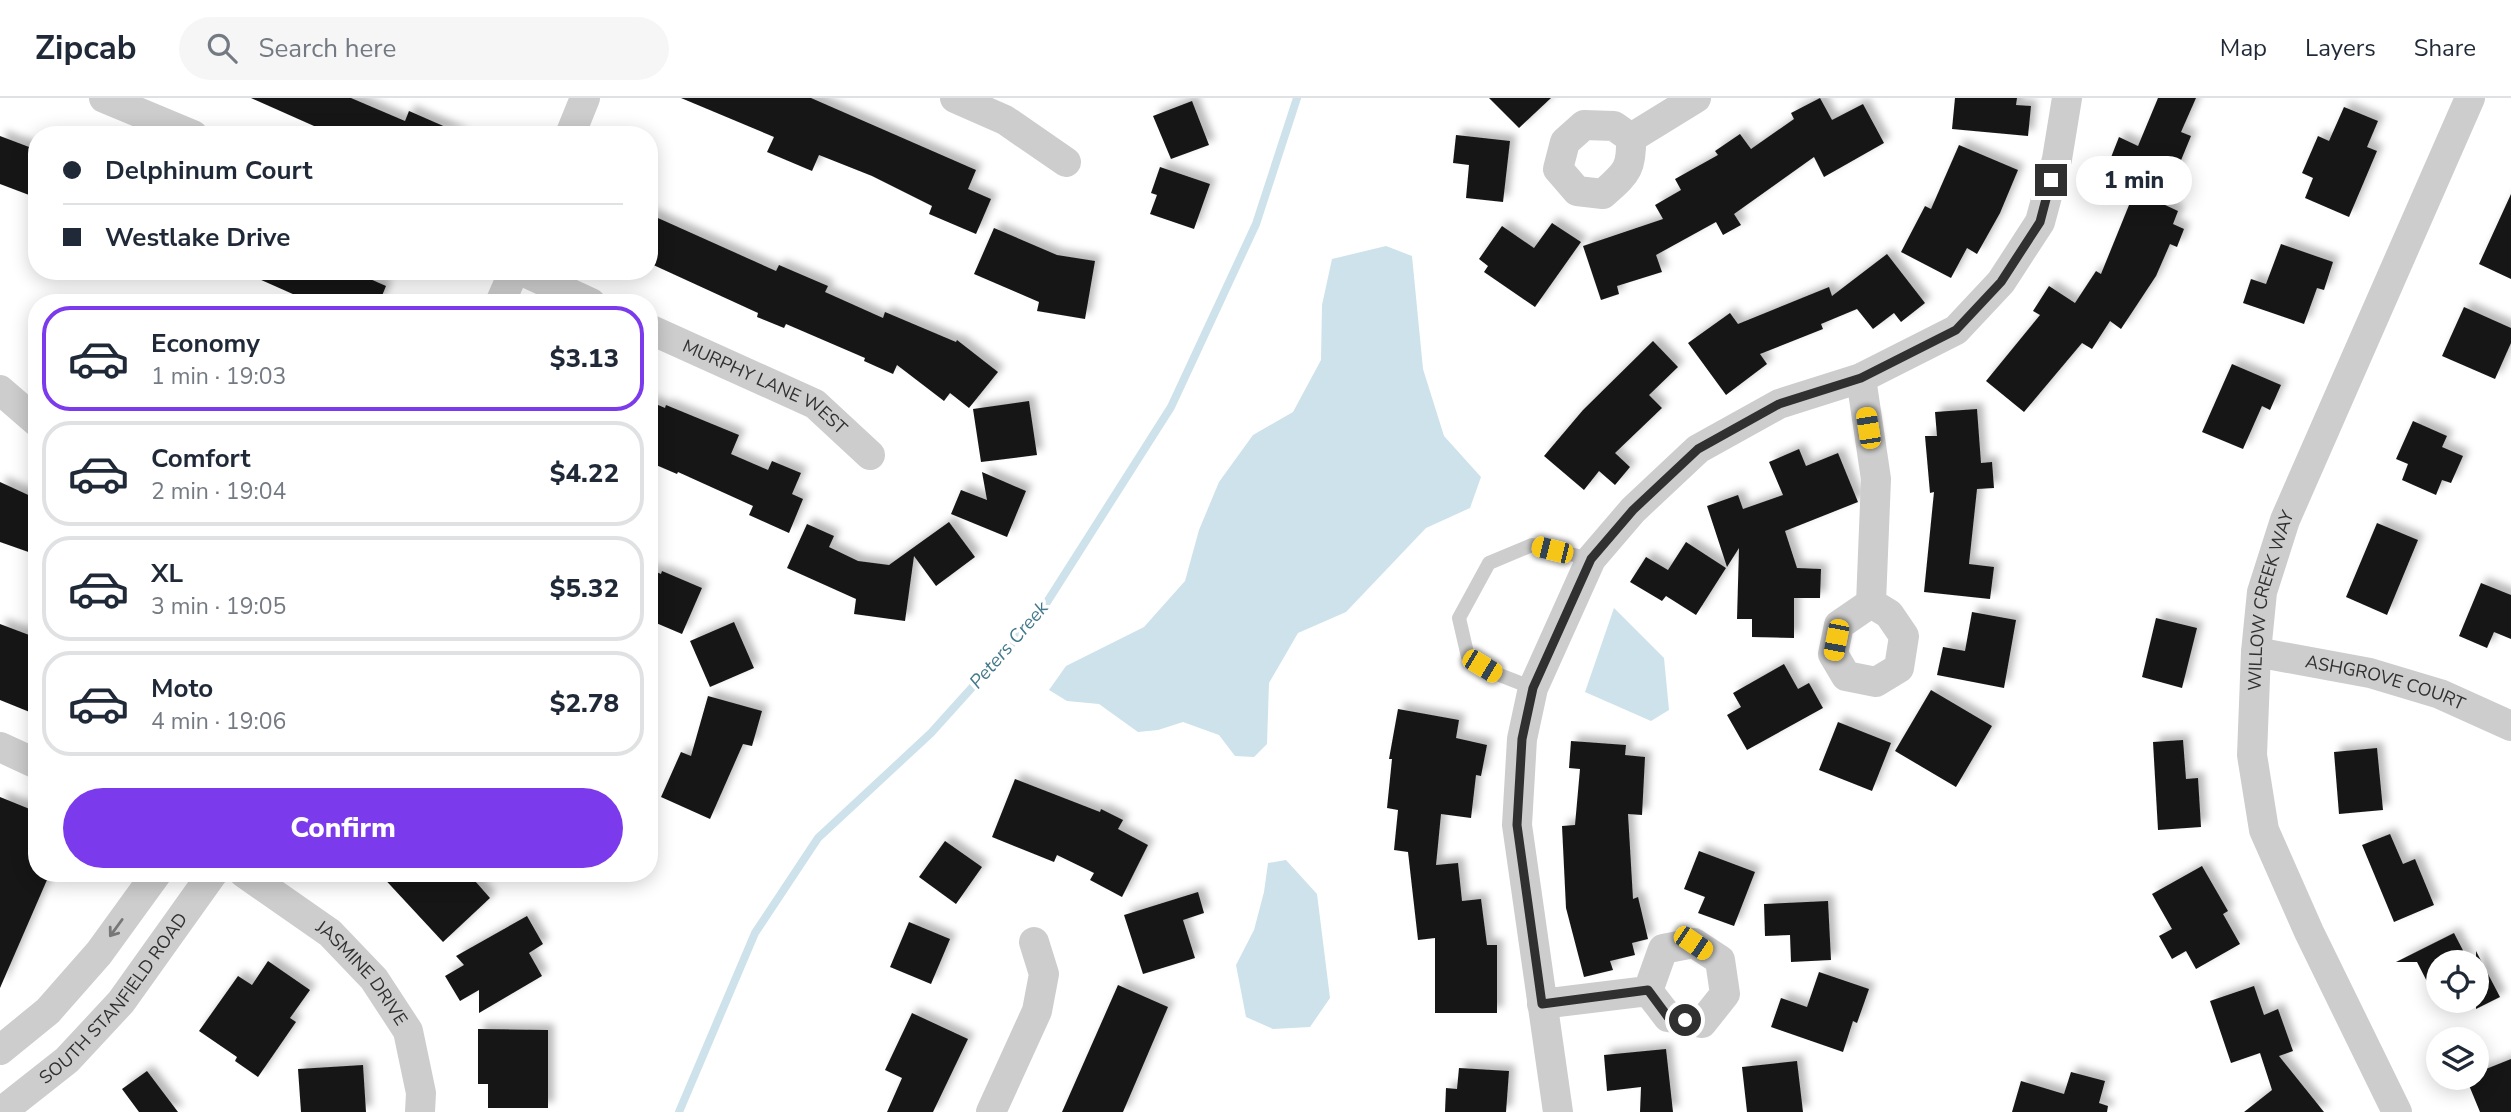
<!DOCTYPE html>
<meta charset="utf-8">
<style>
:root{--surface:#fff;--page:#f6f6f7;--text:#1f2937;--muted:#747a83;--line:#e0e1e3;--accent:#7c3aed}
body{margin:0;font-family:"Nunito Sans",sans-serif;background:var(--page);color:var(--text);height:100vh;display:flex;flex-direction:column;font-size:26px;white-space:nowrap}
*{box-sizing:border-box;margin:0}
p{font-size:23px;color:var(--muted)}
.icon{flex:none;width:38px;height:38px;fill:none;stroke:currentColor;stroke-width:2;stroke-linecap:round;stroke-linejoin:round}
.map{position:relative;flex:1;overflow:hidden}
.drawer{position:absolute;left:28px;top:196px;width:630px;height:588px;display:flex;flex-direction:column;background:var(--surface);border-radius:28px;box-shadow:0 4px 18px #0003}
.drawer>*{flex:none}
.banner{position:absolute;left:28px;top:28px;width:630px;height:154px;border-radius:28px;box-shadow:0 4px 18px #0003;display:grid;align-content:center;height:154px;padding:0 35px;background:var(--surface)}
.fabs{position:absolute;left:2426px;top:852px;display:grid;gap:14px}
.fabs a{display:grid;place-items:center;width:63px;height:63px;border-radius:50%;background:var(--surface);box-shadow:0 4px 18px #0003;font-size:35px}
.end{position:absolute;width:32px;height:32px;margin:-16px;border:9px solid #303030;background:#fff;box-shadow:0 0 0 4px #fff}
.from{border-radius:50%}
.bubble{position:absolute;height:49px;border-radius:24px;background:var(--surface);box-shadow:0 4px 18px #0003;font-size:23px;font-weight:800;line-height:49px;text-align:center}
.car{position:absolute;width:21px;height:42px;margin:-21px -10px;border-radius:9px;box-shadow:0 0 5px 2px #0007;background:linear-gradient(#f5c518 24%,#345 0 40%,#f5c518 0 76%,#345 0 86%,#f5c518 0)}
.banner b{display:flex;align-items:center;gap:24px;height:66px;font-size:26px}
.banner b+b{border-top:2px solid var(--line)}
.banner i{width:18px;height:18px;background:var(--text)}
ul{padding:12px 0 0;list-style:none}
li{display:flex;align-items:center;gap:21px;height:105px;margin:0 14px 10px;padding:0 21px;border:4px solid var(--line);border-radius:28px}
li div{flex:1}
li b{display:block;font-size:26px}
li em{font-style:normal;font-weight:800}
li.on{border-color:var(--accent)}
li>.icon{width:63px;height:63px;stroke-width:1.5}
.action{display:flex;gap:14px;margin-top:auto;padding:14px 35px}
.action a{flex:1;height:80px;border-radius:42px;background:var(--accent);color:#fff;font-size:28px;font-weight:800;line-height:80px;text-align:center}
header{display:flex;align-items:center;gap:42px;box-sizing:border-box;height:98px;padding:0 35px;background:var(--surface);border-bottom:2px solid var(--line)}
header strong{font-size:33px}
nav{display:flex;gap:38px;margin-inline-start:auto;font-size:24px}
.search{width:490px;height:63px;background:var(--page);display:flex;align-items:center;gap:18px;box-sizing:border-box;padding:0 24px;border-radius:38px;color:var(--muted);font-size:26px}
.map>svg:first-child{display:block}
</style>
<header>
<strong>Zipcab</strong>
<div class="search"><svg class="icon" aria-label="search" viewBox="0 0 24 24"><circle cx="10" cy="10" r="6"/><path d="M15 15l6 6"/></svg>Search here</div>
<nav><a>Map</a><a>Layers</a><a>Share</a></nav>
</header>
<div class="map">
<svg width="2511" height="1014" viewBox="0 0 2511 1014">
<defs>
<filter id="shadow"><feDropShadow dx="6" dy="-6" stdDeviation="3.5" flood-color="#0004"/></filter>
</defs>
<rect width="100%" height="100%" fill="#fff"/>
<path fill="#cde2ea" d="M1386 148 1412 158 1423 271 1444 338 1481 379 1470 410 1426 430 1346 514 1298 535 1269 585 1267 646 1254 659 1235 658 1219 637 1183 624 1158 632 1138 634 1099 606 1067 603 1049 592 1066 568 1144 529 1185 483 1199 432 1219 384 1253 337 1293 314 1321 262 1322 207 1332 161Z
M1614 510 1664 560 1669 612 1651 623 1585 594Z
M1286 762 1317 796 1330 900 1310 929 1273 931 1246 919 1236 867 1254 832 1264 794 1268 765Z"/>
<g fill="none" stroke-linecap="round" stroke-linejoin="round">
<path stroke="#cde2ea" stroke-width="8" d="M679 1014 755 835 818 740 931 635 1042 512 1171 309 1256 126 1297 0"/>
</g>
<path fill="#171717" filter="url(#shadow)" d="M251 0H351L405 23 409 13 464 37H341L324 30 323 32Z
M681 0H811L976 72 968 91 991 101 976 136 929 116 932 108 872 78 819 57 812 73 767 54 774 39Z
M1489 0H1551L1519 30Z
M1820 0 1832 22 1863 6 1884 45 1824 79 1814 59 1734 116 1741 127 1723 137 1716 124 1656 157 1662 174 1617 188 1619 196 1601 202 1583 148 1663 121 1655 107 1681 92 1675 81 1718 57 1715 53 1740 36 1751 51 1794 21 1791 15Z
M1955 0H2017L2016 7 2031 8 2028 38 1952 31Z
M2158 0H2196L2181 34 2191 38 2163 106 2178 113 2173 126 2184 131 2177 149 2170 146 2156 178 2121 231 2110 223 2092 251 2082 245 2024 314 1986 283 2040 217 2033 213 2049 188 2075 205 2096 173 2101 176 2140 80 2108 67 2119 39 2138 48Z
M1192 3 1209 47 1171 61 1153 18Z
M2344 9 2378 23 2367 49 2377 53 2349 119 2305 100 2313 80 2302 75 2318 38 2329 43Z
M1456 37 1510 43 1503 104 1466 100 1469 67 1453 65Z
M0 38 37 52V100L0 86Z
M1959 47 2018 72 2000 115 1977 156 1967 150 1951 180 1901 154 1925 108 1931 111Z
M1160 69 1210 86 1194 131 1150 116 1157 97 1151 95Z
M2511 96V181L2479 166Z
M649 116 776 173 779 167 828 188 825 194 883 220 885 214 956 244 957 242 998 274 969 310 950 295 944 303 897 267 893 276 864 263 865 260 786 226 784 230 757 219 758 215 649 165Z
M1552 125 1581 144 1535 209 1484 174 1488 168 1479 161 1502 128 1534 150Z
M994 130 1057 157 1095 163 1085 221 1037 213 1039 204 974 176Z
M2281 146 2333 164 2324 192 2317 190 2304 226 2243 205 2251 181 2266 186Z
M1887 156 1925 205 1901 224 1894 215 1873 231 1857 211 1821 226 1823 231 1760 256 1767 266 1726 297 1688 245 1730 215 1738 226 1829 189 1832 198Z
M241 173H352L386 188 379 205H313Z
M2464 209 2511 230V245L2495 281 2442 258Z
M1653 243 1678 269 1649 297 1662 310 1615 355 1630 369 1615 387 1599 373 1584 392 1544 358 1583 312Z
M2232 266 2281 287 2270 312 2262 308 2243 351 2202 334Z
M649 303 665 310 666 307 739 337 731 356 768 372 772 363 801 375 792 396 803 401 789 435 749 417 753 408 678 374 677 376 649 364Z
M1029 303 1037 357 981 364 973 311Z
M1977 311 1981 365 1992 364 1994 390 1977 391 1969 466 1994 469 1990 501 1924 494 1934 394 1930 395 1925 338H1937L1935 314Z
M2413 323 2447 338 2442 349 2463 358 2451 385 2442 382 2436 397 2402 382 2408 366 2396 361Z
M1799 351 1806 368 1838 355 1858 404 1785 433 1797 470 1821 471 1820 500H1794V540L1752 539V521H1737L1739 450 1727 469 1707 408 1738 397 1743 411 1783 397 1769 364Z
M982 374 1026 393 1007 439 951 416 961 392 987 402Z
M0 384 37 401V457L0 444Z
M949 424 975 459 936 488 914 458 905 523 854 516 856 501 787 470 807 426 834 438 829 449 858 463 889 467Z
M2377 425 2418 442 2387 517 2346 499Z
M1686 444 1726 470 1696 517 1666 498 1662 503 1630 484 1646 459 1668 472Z
M649 471 661 476 662 473 702 490 682 536 649 522Z
M2481 485 2511 497V541L2494 534 2487 550 2459 538Z
M1972 514 2016 522 2004 590 1937 577 1943 549 1965 553Z
M2156 520 2197 530 2182 590 2142 579Z
M734 524 754 570 710 589 690 543Z
M0 526 37 540V617L0 602Z
M1784 566 1798 591 1809 585 1823 610 1747 652 1727 617 1741 609 1733 595Z
M1931 592 1992 628 1956 689 1895 653Z
M708 598 762 613 752 648 743 646 710 721 661 699 681 654 691 658Z
M1398 611 1459 622 1456 640 1487 647 1481 678 1476 677 1471 720 1441 716 1436 767 1458 765 1462 803 1481 801 1487 847H1497V915H1435V840L1418 842 1408 754 1394 752 1398 712 1387 710 1392 661H1389Z
M1838 624 1891 645 1872 693 1819 672Z
M2183 642 2186 681 2198 680 2201 729 2158 732 2153 644Z
M1571 643 1626 647 1625 657 1645 659 1642 717 1628 716 1633 801 1638 799 1648 841 1632 845 1635 857 1610 863 1613 872 1584 879 1566 810 1562 728 1575 727 1580 671 1569 670Z
M2377 650 2383 712 2339 716 2334 654Z
M1015 681 1100 714 1101 711 1123 722 1118 731 1148 747 1122 799 1090 782 1094 775 1057 757 1054 764 992 739Z
M0 699 37 714V775H50L0 890Z
M2390 736 2403 766 2415 761 2434 807 2394 824 2362 747Z
M945 743 982 769 956 806 919 779Z
M1699 753 1755 774 1734 828 1698 815 1705 799 1684 791Z
M2202 768 2228 813 2223 816 2240 846 2196 871 2186 853 2172 861 2159 838 2172 831 2152 796Z
M379 775H468L490 800 443 844Z
M1198 794 1204 815 1183 822 1195 860 1143 876 1124 817Z
M1828 803 1831 862 1791 864 1790 837 1765 838 1764 806Z
M527 818 543 846 529 855 542 878 479 915V892L460 903 445 878 464 867 456 858Z
M909 824 950 841 931 886 890 869Z
M2454 835 2469 864H2438V905L2417 864H2396Z
M2476 853 2500 899 2476 911Z
M268 863 310 892 290 920 296 924 258 979 235 963 237 959 199 933 238 878 252 887Z
M1819 874 1869 891 1857 925 1853 923 1843 954 1771 929 1781 900 1807 909Z
M1118 887 1168 909 1123 1014H1062Z
M2254 888 2264 917 2278 911 2293 953 2279 958 2324 1014H2244L2272 992 2260 955 2231 965 2210 903Z
M912 915 968 941 933 1014H887L902 980 885 972Z
M478 931 548 932V1010H488V986H478Z
M1666 951 1673 1014H1640L1641 989 1607 993 1604 957Z
M2511 961V1014H2480L2466 980H2476V975Z
M1797 963 1803 1014H1747L1742 969Z
M363 967 366 1014H301L298 971Z
M1459 970 1509 973 1506 1014H1445L1446 990 1457 991Z
M147 973 178 1014H139L122 991Z
M2071 974 2105 983 2099 1005 2108 1008 2107 1014H2012L2021 983 2064 996Z"/>
<g fill="none" stroke-linecap="round" stroke-linejoin="round">
<path stroke="#cdcdcd" stroke-width="14" d="M1533 590 1497 576 1468 559 1459 520 1489 465 1532 447 1591 461"/>
<g stroke="#cdcdcd" stroke-width="30">
<path d="M104 0 193 37"/>
<path d="M955 0 1005 22 1066 64"/>
<path d="M1584 27 1614 28 1631 40C1632 72 1626 75 1603 96L1577 93 1558 71 1565 44Z"/>
<path d="M570 37 585 0"/>
<path d="M1631 40 1696 0"/>
<path d="M522 173 591 205"/>
<path d="M500 205 514 173"/>
<path id="s1" d="M649 231 815 306 870 357"/>
<path d="M1861 280 1876 381 1871 505 1839 527 1833 556 1846 578 1876 584 1899 570 1904 538 1889 516 1871 505"/>
<path d="M0 292 37 324"/>
<path id="s2" d="M2256 554 2370 575 2440 596 2511 628"/>
<path d="M0 649 37 666"/>
<path id="s3" d="M244 775 330 835 374 881 408 933 421 995 420 1014"/>
<path d="M1542 906 1648 893 1668 919 1702 925 1725 896 1720 862 1694 845 1663 851 1648 893"/>
<path d="M0 952 48 913 99 855 157 775"/>
<path id="s4" d="M1 1014 67 962 121 904 213 775"/>
<path d="M991 1014 1037 913 1044 876 1034 844"/>
<path d="M1558 1014 1517 727 1522 641 1533 590 1591 461 1633 412 1698 351 1779 306 1861 280 1956 232 2001 184 2040 124 2057 61 2067 0"/>
<path id="s5" d="M2397 1014 2309 834 2264 732 2252 657 2256 554 2262 494 2285 422 2470 0"/>
</g>
</g>
<defs><path id="oneway-shaft" d="M-6 0H5M1.5-3L5.5 0L1.5 3" fill="none" stroke-width="1.6" stroke-linecap="round" stroke-linejoin="round" transform="scale(1.75)"/></defs>
<use stroke="#777" href="#oneway-shaft" transform="translate(116 830) rotate(126)"/>
<g fill="none" stroke-linecap="round" stroke-linejoin="round">
<path stroke="#303030" stroke-width="9" d="M1685 922 1668 919 1648 892 1542 906 1517 727 1522 641 1533 590 1591 461 1633 412 1698 351 1779 306 1861 280 1956 232 2001 184 2040 124 2051 82"/>
</g>
<g text-anchor="middle" dominant-baseline="central" stroke-width="7" stroke-linejoin="round" paint-order="stroke">
<g font-size="18" fill="#303030" stroke="#fff">
<text stroke="none"><textPath href="#s1" startOffset="130">MURPHY LANE WEST</textPath></text>
<text stroke="none"><textPath href="#s5" startOffset="544">WILLOW CREEK WAY</textPath></text>
<text stroke="none"><textPath href="#s2" startOffset="133">ASHGROVE COURT</textPath></text>
<text stroke="none"><textPath href="#s3" startOffset="156">JASMINE DRIVE</textPath></text>
<text stroke="none"><textPath href="#s4" startOffset="161">SOUTH STANFIELD ROAD</textPath></text>
</g>
<g font-size="19" font-style="italic" fill="#43798c" stroke="#fff">
<text transform="translate(1009 547) rotate(-49)">Peters Creek</text>
</g>
</g>
</svg>
<div class="fabs">
<a><svg class="icon" aria-label="locate" viewBox="0 0 24 24"><circle cx="12" cy="12" r="6"/><path d="M12 2v4M12 18v4M2 12h4M18 12h4"/></svg></a>
<a><svg class="icon" aria-label="layers" viewBox="0 0 24 24"><path d="M12 4l9 5-9 5-9-5zM3 14l9 5 9-5"/></svg></a>
</div>
<i class="end from" style="left:1685px;top:922px"></i>
<i class="end" style="left:2051px;top:82px"></i>
<div class="bubble" style="left:2076px;top:58px;width:116px">1 min</div>
<i class="car" style="left:1868px;top:330px;rotate:351deg"></i>
<i class="car" style="left:1552px;top:452px;rotate:284deg"></i>
<i class="car" style="left:1836px;top:542px;rotate:191deg"></i>
<i class="car" style="left:1482px;top:568px;rotate:121deg"></i>
<i class="car" style="left:1693px;top:845px;rotate:124deg"></i>
<div class="banner">
<b><i class="from"></i>Delphinum Court</b>
<b><i></i>Westlake Drive</b>
</div>
<section class="drawer">
<ul>
<li class="on"><svg class="icon" aria-label="car" viewBox="0 0 24 24"><path d="M5 17H2v-5l4-1 3-4h7l3 4 3 1v5h-3M9 17h6M6 11h13"/><circle cx="7" cy="17" r="2"/><circle cx="17" cy="17" r="2"/></svg><div><b>Economy</b><p>1 min · 19:03</p></div><em>$3.13</em></li>
<li><svg class="icon" aria-label="car" viewBox="0 0 24 24"><path d="M5 17H2v-5l4-1 3-4h7l3 4 3 1v5h-3M9 17h6M6 11h13"/><circle cx="7" cy="17" r="2"/><circle cx="17" cy="17" r="2"/></svg><div><b>Comfort</b><p>2 min · 19:04</p></div><em>$4.22</em></li>
<li><svg class="icon" aria-label="car" viewBox="0 0 24 24"><path d="M5 17H2v-5l4-1 3-4h7l3 4 3 1v5h-3M9 17h6M6 11h13"/><circle cx="7" cy="17" r="2"/><circle cx="17" cy="17" r="2"/></svg><div><b>XL</b><p>3 min · 19:05</p></div><em>$5.32</em></li>
<li><svg class="icon" aria-label="car" viewBox="0 0 24 24"><path d="M5 17H2v-5l4-1 3-4h7l3 4 3 1v5h-3M9 17h6M6 11h13"/><circle cx="7" cy="17" r="2"/><circle cx="17" cy="17" r="2"/></svg><div><b>Moto</b><p>4 min · 19:06</p></div><em>$2.78</em></li>
</ul>
<div class="action"><a>Confirm</a></div>
</section>
</div>
